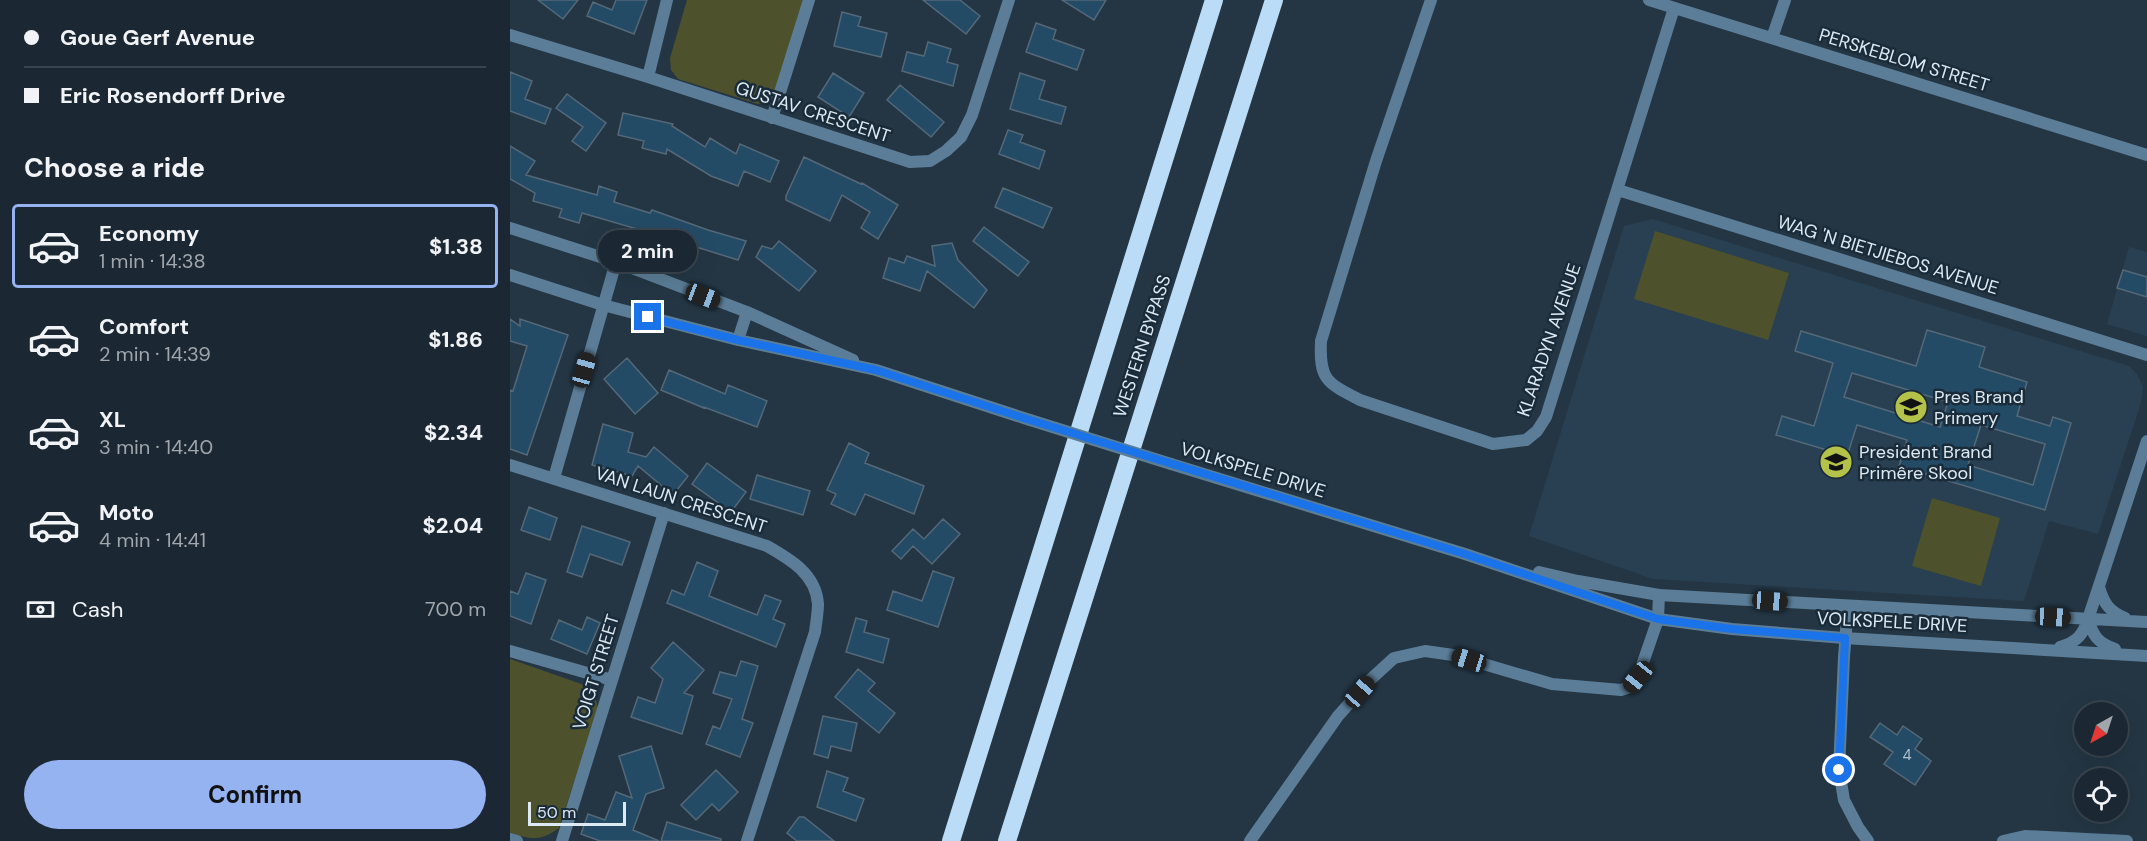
<!DOCTYPE html>
<meta charset="utf-8">
<style>
:root{--surface:#1b2833;--page:#28343f;--text:#f1f3f6;--muted:#a0a6ac;--line:#39444e;--accent:#95b2f1}
body{margin:0;font-family:"DM Sans",sans-serif;background:var(--page);color:var(--text);height:100vh;display:flex;flex-direction:column;font-size:22px;white-space:nowrap}
*{box-sizing:border-box;margin:0}
p{font-size:20px;color:var(--muted)}
.icon{flex:none;width:33px;height:33px;fill:none;stroke:currentColor;stroke-width:2;stroke-linecap:round;stroke-linejoin:round}
.map{position:relative;flex:1;overflow:hidden}
.details{display:flex;flex-direction:column;background:var(--surface);width:510px}
.details>*{flex:none}
.banner{display:grid;align-content:center;height:132px;padding:0 24px;background:var(--surface)}
.needle{width:39px;rotate:219deg}
.buttons{position:absolute;left:1564px;top:702px;display:grid;gap:12px}
.buttons a{display:grid;place-items:center;width:54px;height:54px;border-radius:50%;background:var(--surface);box-shadow:0 6px 24px #0002,0 0 0 2px var(--line);font-size:30px}
.scale{position:absolute;left:18px;bottom:15px;width:98px;box-sizing:border-box;padding-left:6px;border:3px solid #deeaf3;border-top:0;font-size:16px;line-height:21px;white-space:nowrap;color:#deeaf3;-webkit-text-stroke:4px #1a2c3a;paint-order:stroke}
.end{position:absolute;width:27px;height:27px;margin:-14px;border:8px solid #1a73e8;background:#fff;box-shadow:0 0 0 3px #fff}
.from{border-radius:50%}
.bubble{position:absolute;height:42px;border-radius:21px;background:var(--surface);box-shadow:0 6px 24px #0002,0 0 0 2px var(--line);font-size:20px;font-weight:700;line-height:42px;text-align:center}
.car{position:absolute;width:18px;height:36px;margin:-18px -9px;border-radius:8px;box-shadow:0 0 4px 2px #0007;background:linear-gradient(#222 24%,#8ab4d8 0 40%,#222 0 76%,#8ab4d8 0 86%,#222 0)}
.banner b{display:flex;align-items:center;gap:21px;height:57px;font-size:22px}
.banner b+b{border-top:2px solid var(--line)}
.banner i{width:15px;height:15px;background:var(--text)}
ul{padding:0;list-style:none}
li{display:flex;align-items:center;gap:18px;height:84px;margin:0 12px 9px;padding:0 12px;border:3px solid transparent;border-radius:6px}
li div{flex:1}
li b{display:block;font-size:22px}
li em{font-style:normal;font-weight:700}
li.active{border-color:var(--accent)}
li>.icon{width:54px;height:54px;stroke-width:1.5}
h2{padding:0 24px;font-size:27px;line-height:72px}
.pay{display:flex;align-items:center;gap:15px;height:66px;padding:0 24px;font-size:22px}
.pay p{margin-inline-start:auto}
.cta{display:flex;gap:12px;margin-top:auto;padding:12px 24px}
.cta a{flex:1;height:69px;border-radius:36px;background:var(--accent);color:#111;font-size:24px;font-weight:700;line-height:69px;text-align:center}
main{display:flex;flex:1;min-height:0}
.map>svg:first-child{display:block}
</style>
<main>
<section class="details">
<div class="banner">
<b><i class="from"></i>Goue Gerf Avenue</b>
<b><i></i>Eric Rosendorff Drive</b>
</div>
<h2>Choose a ride</h2>
<ul>
<li class="active"><svg class="icon" aria-label="car" viewBox="0 0 24 24"><path d="M5 17H2v-5l4-1 3-4h7l3 4 3 1v5h-3M9 17h6M6 11h13"/><circle cx="7" cy="17" r="2"/><circle cx="17" cy="17" r="2"/></svg><div><b>Economy</b><p>1 min · 14:38</p></div><em>$1.38</em></li>
<li><svg class="icon" aria-label="car" viewBox="0 0 24 24"><path d="M5 17H2v-5l4-1 3-4h7l3 4 3 1v5h-3M9 17h6M6 11h13"/><circle cx="7" cy="17" r="2"/><circle cx="17" cy="17" r="2"/></svg><div><b>Comfort</b><p>2 min · 14:39</p></div><em>$1.86</em></li>
<li><svg class="icon" aria-label="car" viewBox="0 0 24 24"><path d="M5 17H2v-5l4-1 3-4h7l3 4 3 1v5h-3M9 17h6M6 11h13"/><circle cx="7" cy="17" r="2"/><circle cx="17" cy="17" r="2"/></svg><div><b>XL</b><p>3 min · 14:40</p></div><em>$2.34</em></li>
<li><svg class="icon" aria-label="car" viewBox="0 0 24 24"><path d="M5 17H2v-5l4-1 3-4h7l3 4 3 1v5h-3M9 17h6M6 11h13"/><circle cx="7" cy="17" r="2"/><circle cx="17" cy="17" r="2"/></svg><div><b>Moto</b><p>4 min · 14:41</p></div><em>$2.04</em></li>
</ul>
<div class="pay"><svg class="icon" aria-label="cash" viewBox="0 0 24 24"><path d="M3 7h18v10H3z"/><circle cx="12" cy="12" r="2"/></svg>Cash<p>700 m</p></div>
<div class="cta"><a>Confirm</a></div>
</section>
<div class="map">
<svg width="1637" height="841" viewBox="0 0 1637 841">
<rect width="100%" height="100%" fill="#243644"/>
<path fill="#284052" d="M1143 219 1619 366 1627 374 1633 387 1631 403 1588 534 1539 521 1514 601 1143 579 1019 536 1114 226Z
M1619 247 1637 252V336L1597 324Z"/>
<path fill="#4d522c" d="M177 0H297L270 89 261 101 248 104 168 79 161 70 160 58Z
M1145 231 1279 273 1258 340 1124 299Z
M1422 498 1490 518 1471 586 1402 566Z
M0 659 77 686 85 695 88 709 49 828C31 841 23 840 0 833Z"/>
<path fill="#244b66" stroke="#546878" stroke-width="1.5" fill-rule="evenodd" d="M28 0H68L53 19Z
M106 0H137L124 34 77 16 83 2 102 10Z
M413 0H450L470 16 456 34Z
M552 0H596L584 20Z
M332 12 351 17 348 26 377 33 371 57 324 46Z
M526 23 546 30 543 39 574 50 567 70 516 52Z
M418 42 441 49 437 62 448 65 443 86 392 71 397 52 414 56Z
M0 72 22 81 15 99 41 109 35 124 0 111Z
M323 73 354 93 339 117 308 97Z
M510 73 535 81 529 99 556 107 551 124 500 109Z
M390 85 434 122 421 137 377 100Z
M57 94 96 123 76 151 62 141 73 127 46 108Z
M113 113 163 124 162 126 195 147 200 138 226 154 230 144 269 161 260 182 234 171 228 186 201 176 157 149 156 154 132 148 134 141 108 135Z
M498 130 513 135 510 142 535 151 529 169 489 154Z
M0 146 25 161 16 175 87 195 89 186 107 192 104 202 140 213 142 210 198 230 236 241 228 260 183 246 181 250 133 233 134 231 72 213 69 223 49 217 52 209 23 201 25 193 0 179Z
M294 157 351 184 352 183 388 205 368 239 351 228 360 212 332 195 320 221 276 200V196Z
M493 188 542 208 533 228 485 207Z
M474 227 519 262 508 276 463 241Z
M269 241 306 271 289 291 246 257 252 246 262 249Z
M442 243 448 260 477 290 464 308 417 271 410 291 373 278 379 258 394 263 397 256 425 266 422 246Z
M1613 270 1637 277V297L1607 288Z
M0 319 10 326V319L58 335 17 455 0 449V390L3 391 17 346 0 341Z
M1417 330 1475 347 1469 367 1517 382 1507 416 1540 426 1543 417 1561 423 1535 510 1389 466 1397 440 1347 425 1337 456 1266 435 1272 416 1304 426 1323 363 1285 351 1291 331 1406 366ZM1342 373 1438 402 1430 427 1334 397ZM1471 425 1535 444 1523 485 1458 465Z
M117 358 148 393 125 414 94 379Z
M159 370 215 394 218 385 257 401 247 427 194 407V408L151 390Z
M93 424 123 433 118 452 136 457 144 447 178 476 163 495 128 466 122 476 82 465Z
M339 443 359 453 355 463 414 486 404 514 355 494 345 515 321 504 326 494 317 490Z
M197 463 236 492 221 512 182 484Z
M247 475 300 491 293 515 240 499Z
M19 507 47 518 40 540 11 530Z
M433 519 450 534 422 564 403 546 391 559 382 551 403 529 414 539Z
M72 526 120 542 112 565 80 554 72 577 57 572Z
M187 562 208 571 199 596 247 615 255 595 271 601 263 619 275 624 266 647 157 603 162 590 174 595Z
M423 571 444 578 428 627 377 610 383 591 412 601Z
M16 573 36 580 21 624 0 616V591L8 594Z
M77 617 90 623 77 654 41 639 49 620 72 630Z
M346 618 357 621 354 632 379 639 373 663 336 652Z
M163 642 194 670 174 693 183 696 172 734 121 717 128 697 145 703 153 679 141 668Z
M231 661 248 666 232 719 243 723 230 757 196 744 203 726 210 729 222 699 203 693 210 672 226 676Z
M348 669 365 683 358 691 385 713 369 733 325 697Z
M313 716 347 723 341 751 321 746 318 758 304 754Z
M1370 723 1387 735 1393 726 1412 739 1405 749 1421 761 1405 785 1374 764 1383 752 1360 737Z
M141 746 154 788 136 794 123 830 149 841H90L71 834 78 814 95 820 106 792 122 798 109 756Z
M206 770 228 792 209 811 202 804 186 820 171 805Z
M317 771 338 778 333 791 354 799 346 821 307 807Z
M289 817H294L324 841H287L277 833Z
M157 822 211 839V841H151Z"/>
<g fill="none" stroke-linecap="round" stroke-linejoin="round">
<path stroke="#5b7d97" stroke-width="12" d="M921 0 866 161 811 341C809 380 817 383 850 400L983 444 1016 440 1027 431 1036 417 1164 8
M1139 0 1637 155
M0 35 138 77 400 162 420 161 436 151 451 137 462 115 499 0
M1262 38 1275 0
M138 77 157 0
M262 118 299 0
M1108 190 1637 355
M0 465 257 546C280 559 306 574 308 604 308 613 306 623 305 632L237 841
M44 478 106 262
M1338 606 1334 657 1329 770 1334 800 1348 827 1358 841
M1578 619 1637 441
M0 651 102 680
M0 839 7 841
M52 841 154 513
M740 841 828 716 861 679 884 658 915 651 943 655 1042 684 1111 690 1120 687 1128 677 1148 619 1149 595
M1493 841 1515 836 1617 841"/>
<path stroke="#5b7d97" stroke-width="12" d="M0 228 106 262 237 312 343 360
M0 275 93 305 228 340 366 370 520 420
M228 340 237 312
M661 464 955 554 1148 619 1222 629 1334 638 1637 656
M1029 572 1068 581 1149 595 1637 622
M1589 587C1594 604 1599 611 1615 618
M1578 619C1583 636 1588 643 1605 649
M1550 647C1567 642 1573 635 1578 619"/>
<path stroke="#bbdcf6" stroke-width="18" d="M441 841 704 0
M497 841 764 0"/>
<path stroke="#5b7d97" stroke-width="12" d="M520 420 661 464"/>
</g>
<g fill="none" stroke-linecap="round" stroke-linejoin="round">
<path stroke="#1a73e8" stroke-width="8" d="M138 317 228 340 366 370 520 420 955 554 1148 619 1222 629 1335 638 1329 770"/>
</g>
<defs>
<symbol id="school-disc" viewBox="-11 -11 22 22"><circle r="9.5" fill="#b4c24a" stroke="#1a2c3a"/><path d="M0-5L7-2L0 1L-7-2ZM-4 1L0 2.5L4 1V4Q0 6-4 4Z" fill="#111"/></symbol>
</defs>
<g fill-rule="evenodd">
<use href="#school-disc" x="1382" y="388" width="38" height="38"/>
<use href="#school-disc" x="1307" y="443" width="38" height="38"/>
</g>
<g text-anchor="middle" dominant-baseline="central" stroke-width="5" stroke-linejoin="round" paint-order="stroke">
<g font-size="15" fill="#b0c2d0">
<text x="1397" y="755">4</text>
</g>
<g font-size="18" fill="#deeaf3" stroke="#1a2c3a">
<text transform="translate(1394 60) rotate(17)">PERSKEBLOM STREET</text>
<text transform="translate(303 112) rotate(18)">GUSTAV CRESCENT</text>
<text transform="translate(1378 255) rotate(17)">WAG 'N BIETJIEBOS AVENUE</text>
<text transform="translate(1039 340) rotate(-71)">KLARADYN AVENUE</text>
<text transform="translate(632 346) rotate(-72)">WESTERN BYPASS</text>
<text transform="translate(743 470) rotate(17)">VOLKSPELE DRIVE</text>
<text transform="translate(171 500) rotate(18)">VAN LAUN CRESCENT</text>
<text transform="translate(1382 622) rotate(3)">VOLKSPELE DRIVE</text>
<text transform="translate(86 672) rotate(-73)">VOIGT STREET</text>
</g>
<g font-size="18" fill="#deeaf3" stroke="#1a2c3a" text-anchor="start">
<text x="1424" y="397">Pres Brand<tspan x="1424" dy="21">Primery</tspan></text>
<text x="1349" y="452">President Brand<tspan x="1349" dy="21">Primêre Skool</tspan></text>
</g>
</g>
</svg>
<div class="buttons">
<a><svg class="needle" viewBox="-14 -14 28 28"><path d="M0-13l5 13h-10z" fill="#e53935"/><path d="M0 13l5-13h-10z" fill="#a0a6ac"/></svg></a>
<a><svg class="icon" aria-label="locate" viewBox="0 0 24 24"><circle cx="12" cy="12" r="6"/><path d="M12 2v4M12 18v4M2 12h4M18 12h4"/></svg></a>
</div>
<div class="scale">50 m</div>
<i class="end from" style="left:1329px;top:770px"></i>
<i class="end" style="left:138px;top:317px"></i>
<div class="bubble" style="left:88px;top:230px;width:99px">2 min</div>
<i class="car" style="left:193px;top:296px;rotate:111deg"></i>
<i class="car" style="left:74px;top:370px;rotate:16deg"></i>
<i class="car" style="left:1260px;top:601px;rotate:94deg"></i>
<i class="car" style="left:1543px;top:617px;rotate:93deg"></i>
<i class="car" style="left:959px;top:660px;rotate:287deg"></i>
<i class="car" style="left:1128px;top:677px;rotate:219deg"></i>
<i class="car" style="left:850px;top:692px;rotate:41deg"></i>
</div>
</main>
